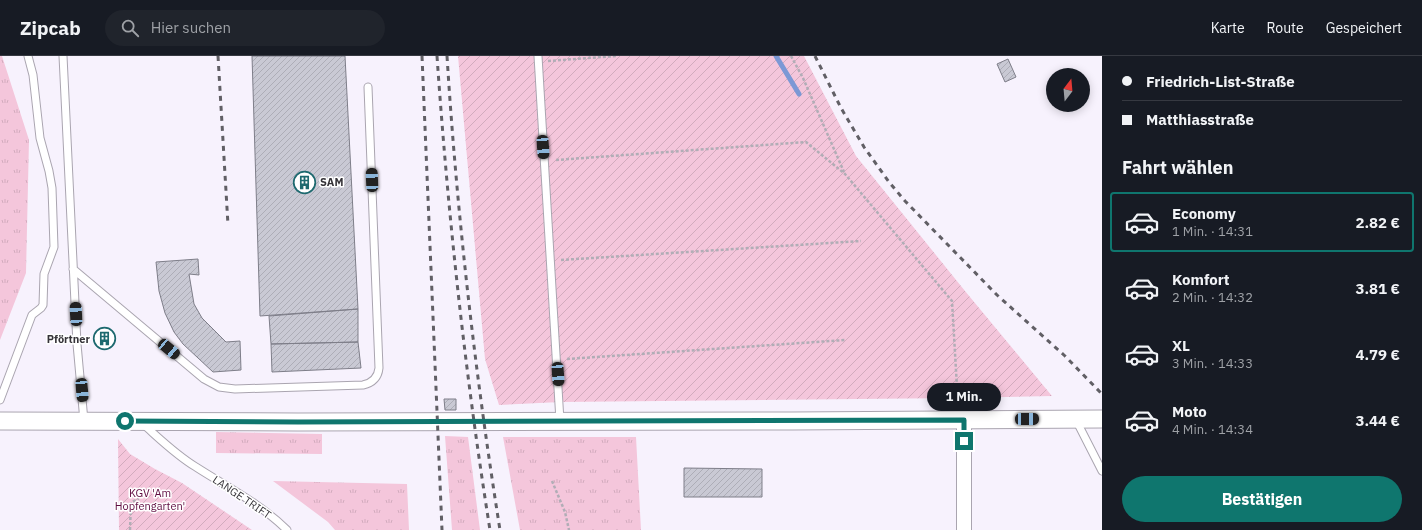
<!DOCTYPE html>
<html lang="de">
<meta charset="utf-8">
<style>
:root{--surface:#171b24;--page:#20242c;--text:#f1f3f6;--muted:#9ea1a6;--line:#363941;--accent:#0f766e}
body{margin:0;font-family:"IBM Plex Sans",sans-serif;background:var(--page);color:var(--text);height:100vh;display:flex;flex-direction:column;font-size:15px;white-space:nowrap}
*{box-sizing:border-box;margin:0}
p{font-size:13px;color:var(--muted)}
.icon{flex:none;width:22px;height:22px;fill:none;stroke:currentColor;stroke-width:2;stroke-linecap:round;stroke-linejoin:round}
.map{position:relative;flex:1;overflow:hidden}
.sheet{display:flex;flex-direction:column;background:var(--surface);width:320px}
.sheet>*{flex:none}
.hud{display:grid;align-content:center;height:88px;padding:0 20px;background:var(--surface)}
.needle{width:26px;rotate:16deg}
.tools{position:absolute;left:1046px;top:12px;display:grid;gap:8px}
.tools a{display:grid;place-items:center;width:44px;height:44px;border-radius:50%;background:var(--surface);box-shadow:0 2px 10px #0003;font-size:20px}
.end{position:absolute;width:18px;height:18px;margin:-9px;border:5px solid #0f766e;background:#fff;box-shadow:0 0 0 2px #fff}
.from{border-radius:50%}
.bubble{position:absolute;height:28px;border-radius:14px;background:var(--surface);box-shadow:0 2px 10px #0003;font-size:13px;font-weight:800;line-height:28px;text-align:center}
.car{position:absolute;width:12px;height:24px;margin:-12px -6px;border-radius:5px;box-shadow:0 0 3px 1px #0007;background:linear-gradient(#222 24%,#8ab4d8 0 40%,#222 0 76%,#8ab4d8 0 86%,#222 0)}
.hud b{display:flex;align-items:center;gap:14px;height:38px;font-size:15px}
.hud b+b{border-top:1px solid var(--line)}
.hud i{width:10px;height:10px;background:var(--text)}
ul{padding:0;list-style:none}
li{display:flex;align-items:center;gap:12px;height:60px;margin:0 8px 6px;padding:0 12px;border:2px solid transparent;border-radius:4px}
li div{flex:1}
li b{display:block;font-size:15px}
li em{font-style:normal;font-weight:800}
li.selected{border-color:var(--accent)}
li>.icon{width:36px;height:36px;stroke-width:1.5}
h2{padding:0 20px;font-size:18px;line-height:48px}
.button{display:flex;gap:8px;margin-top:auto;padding:8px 20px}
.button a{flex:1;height:46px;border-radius:24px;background:var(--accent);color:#fff;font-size:16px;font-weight:800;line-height:46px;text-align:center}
header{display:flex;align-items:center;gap:24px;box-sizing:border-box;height:56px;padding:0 20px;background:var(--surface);border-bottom:1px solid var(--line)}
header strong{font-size:19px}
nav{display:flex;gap:22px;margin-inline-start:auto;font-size:14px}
.search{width:280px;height:36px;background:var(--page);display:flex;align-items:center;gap:10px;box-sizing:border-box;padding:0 14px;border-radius:22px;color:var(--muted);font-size:15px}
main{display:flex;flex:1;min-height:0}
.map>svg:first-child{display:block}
</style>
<header>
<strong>Zipcab</strong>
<div class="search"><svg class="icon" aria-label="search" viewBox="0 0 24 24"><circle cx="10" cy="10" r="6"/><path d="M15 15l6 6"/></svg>Hier suchen</div>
<nav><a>Karte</a><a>Route</a><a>Gespeichert</a></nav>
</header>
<main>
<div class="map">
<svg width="1102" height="474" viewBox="0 0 1102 474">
<defs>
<pattern id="grass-tufts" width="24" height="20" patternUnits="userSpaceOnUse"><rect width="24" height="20" fill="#f4c6db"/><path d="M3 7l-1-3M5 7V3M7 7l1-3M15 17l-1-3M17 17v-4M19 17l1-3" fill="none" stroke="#d2abbd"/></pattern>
<pattern id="garden-furrows" width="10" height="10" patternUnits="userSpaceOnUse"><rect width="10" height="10" fill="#f4c6db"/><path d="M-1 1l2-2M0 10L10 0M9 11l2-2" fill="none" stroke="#d2abbd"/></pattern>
<pattern id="building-hatch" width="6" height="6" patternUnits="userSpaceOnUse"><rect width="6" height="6" fill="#c9c9d4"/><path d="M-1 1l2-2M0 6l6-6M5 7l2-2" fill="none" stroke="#adadb7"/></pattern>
</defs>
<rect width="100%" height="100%" fill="#f7f2fd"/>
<path fill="url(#grass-tufts)" d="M0 0H2L29 84 26 217 0 284Z
M216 376 322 378V398L216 397Z
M445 380 468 381 480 474H452Z
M503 381H636L641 474H520Z
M273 425 407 428 409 474H335L328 466Z"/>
<path fill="url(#garden-furrows)" d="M458 0H804L856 100 965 235 1052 340 957 342 560 346 499 349 485 303Z
M118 383 130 398 155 413 182 427 252 474H119Z"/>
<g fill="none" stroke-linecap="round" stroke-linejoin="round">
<path stroke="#7c98d5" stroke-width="5" d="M776 0 799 38"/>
</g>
<path fill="url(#building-hatch)" stroke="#7e7e89" d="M252 0H345L358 253 260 260Z
M1008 3 1016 21 1005 26 997 8Z
M198 203 199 219 189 218 194 248 202 262 226 286 240 285 241 314 213 316 183 288 174 276 165 257 159 235 156 206Z
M358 253V286L271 288 269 260Z
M107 274 114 284 102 293 95 283Z
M358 286 361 312 272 316 271 288Z
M444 343H456V354H445Z
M684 412 762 413V441H684Z"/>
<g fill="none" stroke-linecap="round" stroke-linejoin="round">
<defs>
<path id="service" d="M63 0 77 288 84 365
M538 0 560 365
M73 213 204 323 219 331 235 333 363 329C372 327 378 322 379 312L368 31
M0 344 32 259 41 252 43 249 44 218 54 191 52 132 49 115 40 82 33 19 28 0
M1076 364 1102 415
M143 368C160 383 176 399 196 411 227 431 261 448 287 474"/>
<path id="minor" d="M964 474V364"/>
<path id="tertiary" d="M0 365 298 366 792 365 1102 363"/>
</defs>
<use href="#service" stroke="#aaa5b0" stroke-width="9"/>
<use href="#minor" stroke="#aaa5b0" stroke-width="16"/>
<use href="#tertiary" stroke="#aaa5b0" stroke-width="19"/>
<path stroke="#b1adb6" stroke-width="2.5" stroke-dasharray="3 2" stroke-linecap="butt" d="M791 0 803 22 844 116
M548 5 616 0
M556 104 806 86 845 118 952 245 958 349
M561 204 861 185
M567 303 845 284
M552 425 565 456 569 474
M130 474 131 446 139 443"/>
<use href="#service" stroke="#fff" stroke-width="7"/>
<use href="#minor" stroke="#fff" stroke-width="14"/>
<use href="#tertiary" stroke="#fff" stroke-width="17"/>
<path stroke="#615f65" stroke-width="3" stroke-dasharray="5 5" stroke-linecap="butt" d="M218 0 228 169
M422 0 442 474
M437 0C448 159 465 317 490 474
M447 0C457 159 475 317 500 474
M815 0 841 52 864 91 889 126 905 145 997 239 1065 300 1102 338"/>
</g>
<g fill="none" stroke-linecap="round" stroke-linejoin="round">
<path stroke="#0f766e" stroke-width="5" d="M125 365 298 366 964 364V385"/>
</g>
<defs>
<symbol id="building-ring" viewBox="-11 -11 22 22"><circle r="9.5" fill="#fff" stroke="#1d696f" stroke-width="1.5"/><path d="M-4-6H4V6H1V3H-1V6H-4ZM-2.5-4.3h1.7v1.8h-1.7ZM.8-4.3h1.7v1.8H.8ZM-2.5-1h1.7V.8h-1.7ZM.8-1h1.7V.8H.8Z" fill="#1d696f"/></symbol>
</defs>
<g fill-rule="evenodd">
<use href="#building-ring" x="292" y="114" width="25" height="25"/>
<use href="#building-ring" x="92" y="270" width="25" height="25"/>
</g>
<g text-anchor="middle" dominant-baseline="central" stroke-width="3" stroke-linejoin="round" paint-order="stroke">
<g font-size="11" font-weight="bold" fill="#363439" stroke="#fff" text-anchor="start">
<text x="320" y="126">SAM</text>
<text x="90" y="283" text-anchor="end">Pförtner</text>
</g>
<g font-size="11" fill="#5f0b40" stroke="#fff">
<text x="150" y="437">KGV 'Am<tspan x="150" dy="13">Hopfengarten'</tspan></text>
</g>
<g font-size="11" fill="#363439" stroke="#fff">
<text transform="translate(242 441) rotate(34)">LANGE TRIFT</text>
</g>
</g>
</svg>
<div class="tools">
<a><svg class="needle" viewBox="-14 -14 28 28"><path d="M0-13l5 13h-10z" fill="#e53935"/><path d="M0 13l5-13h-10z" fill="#9ea1a6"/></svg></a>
</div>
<i class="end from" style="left:125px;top:365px"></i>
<i class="end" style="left:964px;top:385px"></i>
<div class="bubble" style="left:927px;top:327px;width:74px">1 Min.</div>
<i class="car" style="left:543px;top:91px;rotate:176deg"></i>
<i class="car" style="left:372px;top:124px;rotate:358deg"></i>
<i class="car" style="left:76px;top:258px;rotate:357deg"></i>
<i class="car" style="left:169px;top:293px;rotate:130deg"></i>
<i class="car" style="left:558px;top:318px;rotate:176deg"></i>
<i class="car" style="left:82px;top:334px;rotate:175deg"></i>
<i class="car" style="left:1027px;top:363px;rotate:89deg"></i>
</div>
<section class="sheet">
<div class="hud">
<b><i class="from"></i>Friedrich-List-Straße</b>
<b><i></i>Matthiasstraße</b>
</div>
<h2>Fahrt wählen</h2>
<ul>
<li class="selected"><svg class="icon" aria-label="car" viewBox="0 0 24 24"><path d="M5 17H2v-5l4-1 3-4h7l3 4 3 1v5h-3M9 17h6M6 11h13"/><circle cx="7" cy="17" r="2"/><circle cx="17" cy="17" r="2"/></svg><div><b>Economy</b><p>1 Min. · 14:31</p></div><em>2.82 €</em></li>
<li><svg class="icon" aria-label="car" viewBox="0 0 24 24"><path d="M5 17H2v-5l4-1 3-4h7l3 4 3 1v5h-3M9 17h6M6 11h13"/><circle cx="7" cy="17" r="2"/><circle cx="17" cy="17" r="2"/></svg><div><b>Komfort</b><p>2 Min. · 14:32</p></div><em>3.81 €</em></li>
<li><svg class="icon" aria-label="car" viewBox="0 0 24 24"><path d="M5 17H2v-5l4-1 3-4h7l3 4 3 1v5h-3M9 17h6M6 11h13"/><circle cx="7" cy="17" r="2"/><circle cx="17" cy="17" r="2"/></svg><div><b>XL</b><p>3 Min. · 14:33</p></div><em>4.79 €</em></li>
<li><svg class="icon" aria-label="car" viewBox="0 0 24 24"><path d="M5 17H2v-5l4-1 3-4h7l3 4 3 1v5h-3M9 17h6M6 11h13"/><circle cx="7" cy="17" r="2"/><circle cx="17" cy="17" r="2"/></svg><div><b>Moto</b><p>4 Min. · 14:34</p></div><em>3.44 €</em></li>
</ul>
<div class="button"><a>Bestätigen</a></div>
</section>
</main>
